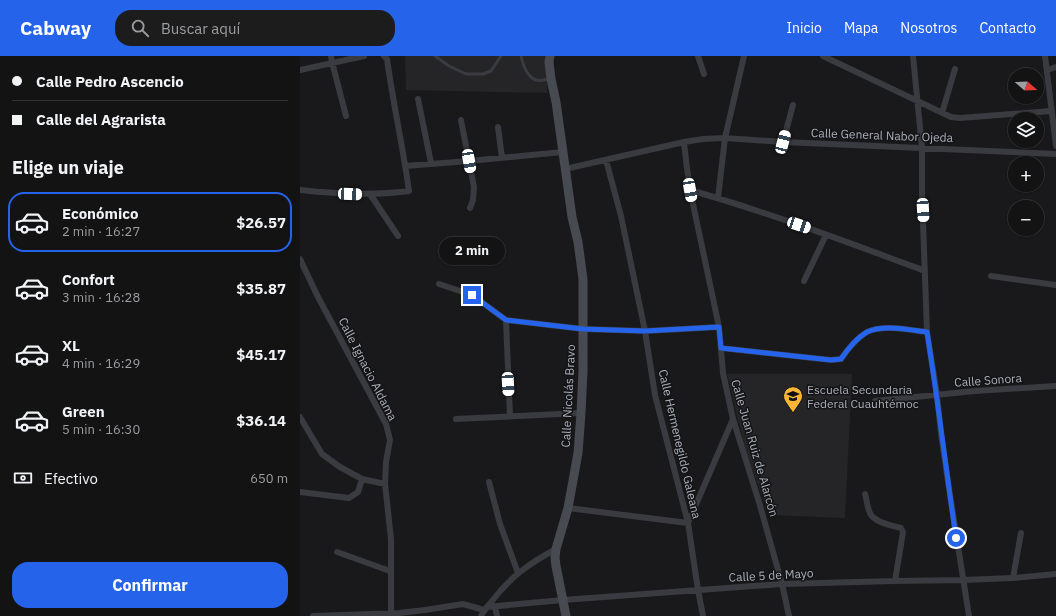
<!DOCTYPE html>
<html lang="es">
<meta charset="utf-8">
<style>
:root{--surface:#131314;--page:#1c1c1d;--text:#f1f3f6;--muted:#9d9ea0;--line:#323234;--accent:#2563eb}
body{margin:0;font-family:"IBM Plex Sans",sans-serif;background:var(--page);color:var(--text);height:100vh;display:flex;flex-direction:column;font-size:15px;white-space:nowrap}
*{box-sizing:border-box;margin:0}
p{font-size:13px;color:var(--muted)}
.icon{flex:none;width:22px;height:22px;fill:none;stroke:currentColor;stroke-width:2;stroke-linecap:round;stroke-linejoin:round}
.map{position:relative;flex:1;overflow:hidden}
.details{display:flex;flex-direction:column;background:var(--surface);width:300px}
.details>*{flex:none}
.top-card{display:grid;align-content:center;height:88px;padding:0 12px;background:var(--surface)}
.needle{width:26px;rotate:109deg}
.buttons{position:absolute;left:708px;top:12px;display:grid;gap:8px}
.buttons a{display:grid;place-items:center;width:36px;height:36px;border-radius:50%;background:var(--surface);box-shadow:0 1px 3px #0004,0 0 0 1px var(--line);font-size:20px}
.end{position:absolute;width:18px;height:18px;margin:-9px;border:5px solid #2563eb;background:#fff;box-shadow:0 0 0 2px #fff}
.from{border-radius:50%}
.bubble{position:absolute;height:28px;border-radius:14px;background:var(--surface);box-shadow:0 1px 3px #0004,0 0 0 1px var(--line);font-size:13px;font-weight:700;line-height:28px;text-align:center}
.car{position:absolute;width:12px;height:24px;margin:-12px -6px;border-radius:5px;box-shadow:0 0 3px 1px #0007;background:linear-gradient(#fff 24%,#345 0 40%,#fff 0 76%,#345 0 86%,#fff 0)}
.top-card b{display:flex;align-items:center;gap:14px;height:38px;font-size:15px}
.top-card b+b{border-top:1px solid var(--line)}
.top-card i{width:10px;height:10px;background:var(--text)}
ul{padding:0;list-style:none}
li{display:flex;align-items:center;gap:12px;height:60px;margin:0 8px 6px;padding:0 4px;border:2px solid transparent;border-radius:16px}
li div{flex:1}
li b{display:block;font-size:15px}
li em{font-style:normal;font-weight:700}
li.selected{border-color:var(--accent)}
li>.icon{width:36px;height:36px;stroke-width:1.5}
h2{padding:0 12px;font-size:18px;line-height:48px}
.pay{display:flex;align-items:center;gap:10px;height:44px;padding:0 12px;font-size:15px}
.pay p{margin-inline-start:auto}
.cta{display:flex;gap:8px;margin-top:auto;padding:8px 12px}
.cta a{flex:1;height:46px;border-radius:16px;background:var(--accent);color:#fff;font-size:16px;font-weight:700;line-height:46px;text-align:center}
header{display:flex;align-items:center;gap:24px;box-sizing:border-box;height:56px;padding:0 20px;background:var(--accent);color:#fff}
header strong{font-size:19px}
nav{display:flex;gap:22px;margin-inline-start:auto;font-size:14px}
.search{width:280px;height:36px;background:var(--page);display:flex;align-items:center;gap:10px;box-sizing:border-box;padding:0 14px;border-radius:16px;color:var(--muted);font-size:15px}
main{display:flex;flex:1;min-height:0}
.map>svg:first-child{display:block}
</style>
<header>
<strong>Cabway</strong>
<div class="search"><svg class="icon" aria-label="search" viewBox="0 0 24 24"><circle cx="10" cy="10" r="6"/><path d="M15 15l6 6"/></svg>Buscar aquí</div>
<nav><a>Inicio</a><a>Mapa</a><a>Nosotros</a><a>Contacto</a></nav>
</header>
<main>
<section class="details">
<div class="top-card">
<b><i class="from"></i>Calle Pedro Ascencio</b>
<b><i></i>Calle del Agrarista</b>
</div>
<h2>Elige un viaje</h2>
<ul>
<li class="selected"><svg class="icon" aria-label="car" viewBox="0 0 24 24"><path d="M5 17H2v-5l4-1 3-4h7l3 4 3 1v5h-3M9 17h6M6 11h13"/><circle cx="7" cy="17" r="2"/><circle cx="17" cy="17" r="2"/></svg><div><b>Económico</b><p>2 min · 16:27</p></div><em>$26.57</em></li>
<li><svg class="icon" aria-label="car" viewBox="0 0 24 24"><path d="M5 17H2v-5l4-1 3-4h7l3 4 3 1v5h-3M9 17h6M6 11h13"/><circle cx="7" cy="17" r="2"/><circle cx="17" cy="17" r="2"/></svg><div><b>Confort</b><p>3 min · 16:28</p></div><em>$35.87</em></li>
<li><svg class="icon" aria-label="car" viewBox="0 0 24 24"><path d="M5 17H2v-5l4-1 3-4h7l3 4 3 1v5h-3M9 17h6M6 11h13"/><circle cx="7" cy="17" r="2"/><circle cx="17" cy="17" r="2"/></svg><div><b>XL</b><p>4 min · 16:29</p></div><em>$45.17</em></li>
<li><svg class="icon" aria-label="car" viewBox="0 0 24 24"><path d="M5 17H2v-5l4-1 3-4h7l3 4 3 1v5h-3M9 17h6M6 11h13"/><circle cx="7" cy="17" r="2"/><circle cx="17" cy="17" r="2"/></svg><div><b>Green</b><p>5 min · 16:30</p></div><em>$36.14</em></li>
</ul>
<div class="pay"><svg class="icon" aria-label="cash" viewBox="0 0 24 24"><path d="M3 7h18v10H3z"/><circle cx="12" cy="12" r="2"/></svg>Efectivo<p>650 m</p></div>
<div class="cta"><a>Confirmar</a></div>
</section>
<div class="map">
<svg width="756" height="560" viewBox="0 0 756 560">
<rect width="100%" height="100%" fill="#19191b"/>
<path fill="#252528" d="M105 0H248L247 37 106 34Z
M427 318H552L545 462 469 459 446 396Z"/>
<g fill="none" stroke-linecap="round" stroke-linejoin="round">
<path stroke="#3a3b40" stroke-width="3" d="M135 0 149 10 166 18H183L191 15 201 0
M221 0C223 9 227 21 236 24 240 25 245 24 249 23"/>
<path stroke="#3a3b40" stroke-width="6" d="M31 0 32 6 46 60
M398 0 404 18
M523 0 651 61 660 62 751 55
M613 0 622 92V138L627 276 637 339 641 378 650 439 669 560
M745 0 756 90
M0 14 64 0
M747 14 756 11
M118 43 131 107
M642 57 655 13
M161 64 174 131 173 144 170 152
M198 71 202 102
M384 86 387 113 393 148 419 271 423 317 433 363 459 446 482 528 489 560
M483 86 493 49
M306 104 321 160 345 275 355 339 388 467 398 534 403 560
M105 110 169 105 263 96
M265 113 384 86 403 83 425 82 483 86 756 98
M0 134C36 138 72 140 109 135 103 91 93 47 87 3L84 0
M390 134C470 157 547 186 625 215
M70 138 98 180
M418 142 425 82 444 0
M0 203 18 241 86 368 90 384 86 406 85 428 91 483V560
M691 220 756 229
M504 225 526 179
M139 228 172 239 206 264 283 273 345 275 419 271
M206 264 210 360
M421 292 531 304 541 303C547 294 558 281 567 276 583 268 610 274 627 276
M575 345 675 335 756 330
M0 361 22 398 40 411 62 423 85 428
M156 363 281 357
M189 426 200 468 218 517
M0 436 49 442 58 436 62 423
M565 438C567 444 567 451 570 457 573 466 593 470 601 472L603 476 595 525
M268 452 388 467 433 363
M37 496 90 515
M713 522 721 477
M187 551 263 544 482 528 595 525 663 524 713 522 756 518
M195 551 197 560
M13 560 99 557 125 554 163 548 184 554
M181 560C184 554 188 550 192 545 210 521 230 507 256 493"/>
<path stroke="#474a50" stroke-width="9" d="M250 0 249 6 251 23 256 46 272 161 278 186 283 223V315L281 357 278 397 268 452 256 493 255 502 256 510 266 560"/>
</g>
<g fill="none" stroke-linecap="round" stroke-linejoin="round">
<path stroke="#2563eb" stroke-width="5" d="M172 239 206 264 283 273 345 275 419 271 421 292 531 304 541 303C547 294 557 282 567 276 583 268 610 274 627 276 638 345 646 413 656 482"/>
</g>
<defs>
<symbol id="school-pin" viewBox="-11 -11 22 30"><path d="M0 17L-7.5 6A9.5 9.5 0 1 1 7.5 6Z" fill="#f9b533" stroke="#141416"/><path d="M0-5L7-2L0 1L-7-2ZM-4 1L0 2.5L4 1V4Q0 6-4 4Z" fill="#111"/></symbol>
</defs>
<g fill-rule="evenodd">
<use href="#school-pin" x="482" y="329" width="22" height="30"/>
</g>
<g text-anchor="middle" dominant-baseline="central" stroke-width="3" stroke-linejoin="round" paint-order="stroke">
<g font-size="12" fill="#abb0bb" stroke="#141416">
<text transform="translate(582 79) rotate(2)">Calle General Nabor Ojeda</text>
<text transform="translate(68 313) rotate(63)">Calle Ignacio Aldama</text>
<text transform="translate(688 324) rotate(-4)">Calle Sonora</text>
<text transform="translate(268 340) rotate(-87)">Calle Nicolás Bravo</text>
<text transform="translate(380 388) rotate(77)">Calle Hermenegildo Galeana</text>
<text transform="translate(455 392) rotate(74)">Calle Juan Ruiz de Alarcón</text>
<text transform="translate(471 519) rotate(-3)">Calle 5 de Mayo</text>
</g>
<g font-size="12" fill="#abb0bb" stroke="#141416" text-anchor="start">
<text x="507" y="333">Escuela Secundaria<tspan x="507" dy="14">Federal Cuauhtémoc</tspan></text>
</g>
</g>
</svg>
<div class="buttons">
<a><svg class="needle" viewBox="-14 -14 28 28"><path d="M0-13l5 13h-10z" fill="#e53935"/><path d="M0 13l5-13h-10z" fill="#9d9ea0"/></svg></a>
<a><svg class="icon" aria-label="layers" viewBox="0 0 24 24"><path d="M12 4l9 5-9 5-9-5zM3 14l9 5 9-5"/></svg></a>
<a>+</a>
<a>−</a>
</div>
<i class="end from" style="left:656px;top:482px"></i>
<i class="end" style="left:172px;top:239px"></i>
<div class="bubble" style="left:139px;top:181px;width:66px">2 min</div>
<i class="car" style="left:483px;top:86px;rotate:15deg"></i>
<i class="car" style="left:169px;top:105px;rotate:170deg"></i>
<i class="car" style="left:390px;top:134px;rotate:170deg"></i>
<i class="car" style="left:50px;top:138px;rotate:92deg"></i>
<i class="car" style="left:623px;top:154px;rotate:177deg"></i>
<i class="car" style="left:499px;top:169px;rotate:109deg"></i>
<i class="car" style="left:208px;top:328px;rotate:177deg"></i>
</div>
</main>
